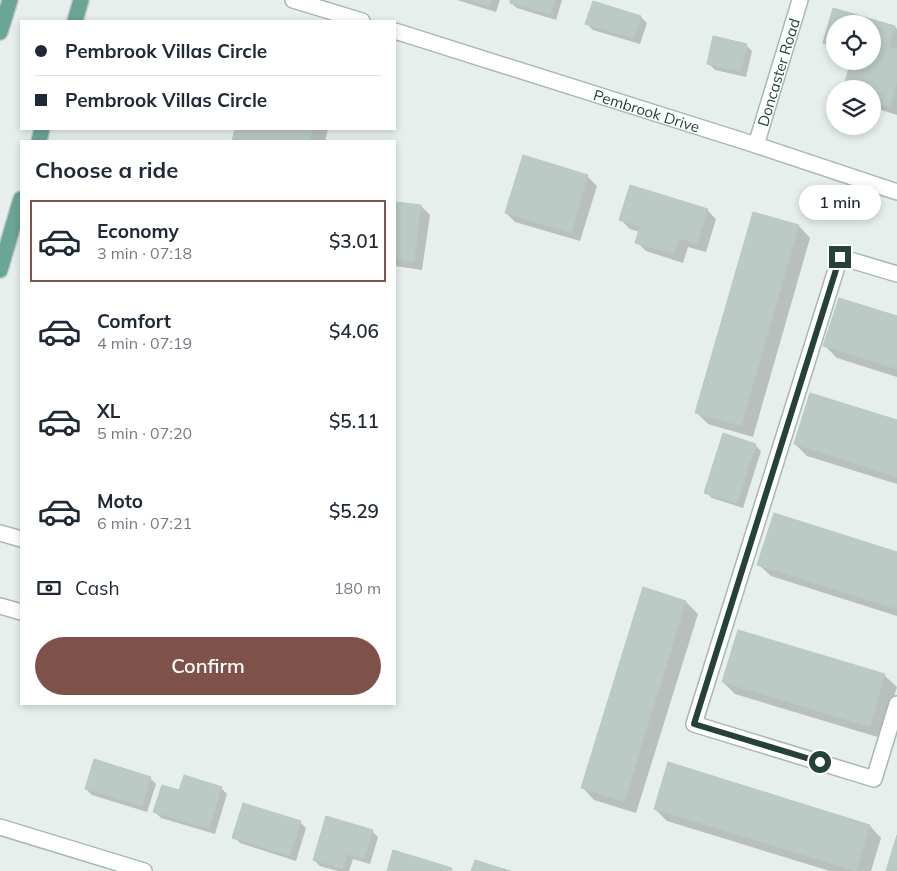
<!DOCTYPE html>
<meta charset="utf-8">
<style>
:root{--surface:#fff;--page:#f2f2f3;--text:#1f2937;--muted:#747a83;--line:#e0e1e3;--accent:#7f5249}
body{margin:0;font-family:Mulish,sans-serif;background:var(--page);color:var(--text);height:100vh;display:flex;flex-direction:column;font-size:19px;white-space:nowrap}
*{box-sizing:border-box;margin:0}
p{font-size:16px;color:var(--muted)}
.icon{flex:none;width:28px;height:28px;fill:none;stroke:currentColor;stroke-width:2;stroke-linecap:round;stroke-linejoin:round}
.map{position:relative;flex:1;overflow:hidden}
.side{position:absolute;left:20px;top:140px;width:376px;height:565px;display:flex;flex-direction:column;background:var(--surface);border-radius:0px;box-shadow:0 2px 8px #0003}
.side>*{flex:none}
.guide{position:absolute;left:20px;top:20px;width:376px;height:110px;border-radius:0px;box-shadow:0 2px 8px #0003;display:grid;align-content:center;height:110px;padding:0 15px;background:var(--surface)}
.tools{position:absolute;left:826px;top:15px;display:grid;gap:10px}
.tools a{display:grid;place-items:center;width:55px;height:55px;border-radius:50%;background:var(--surface);box-shadow:0 2px 8px #0003;font-size:25px}
.end{position:absolute;width:22px;height:22px;margin:-11px;border:6px solid #24423a;background:#fff;box-shadow:0 0 0 2px #fff}
.from{border-radius:50%}
.bubble{position:absolute;height:35px;border-radius:18px;background:var(--surface);box-shadow:0 2px 8px #0003;font-size:16px;font-weight:600;line-height:35px;text-align:center}
.guide b{display:flex;align-items:center;gap:18px;height:48px;font-size:19px}
.guide b+b{border-top:1px solid var(--line)}
.guide i{width:12px;height:12px;background:var(--text)}
ul{padding:0;list-style:none}
li{display:flex;align-items:center;gap:15px;height:82px;margin:0 10px 8px;padding:0 5px;border:2px solid transparent;border-radius:0px}
li div{flex:1}
li b{display:block;font-size:19px}
li em{font-style:normal;font-weight:600}
li.on{border-color:var(--accent)}
li>.icon{width:45px;height:45px;stroke-width:1.5}
h2{padding:0 15px;font-size:22px;line-height:60px}
.pay{display:flex;align-items:center;gap:12px;height:55px;padding:0 15px;font-size:19px}
.pay p{margin-inline-start:auto}
.button{display:flex;gap:10px;margin-top:auto;padding:10px 15px}
.button a{flex:1;height:58px;border-radius:30px;background:var(--accent);color:#fff;font-size:20px;font-weight:600;line-height:58px;text-align:center}
.map>svg:first-child{display:block}
</style>
<div class="map">
<svg width="897" height="871" viewBox="0 0 897 871">
<rect width="100%" height="100%" fill="#e6efeb"/>
<path fill="#0003" d="M457 0H500L496 12Z
M512 0H562L556 20 517 8 511 3Z
M834 9 895 27 897 29V115L872 107V24H835V53L824 43Z
M641 17 647 23 640 44 593 30 587 24Z
M746 45 752 51 746 77 715 70 709 64Z
M237 129H328L325 141H233Z
M523 157 588 177 597 186 580 241 515 222 506 213Z
M395 203 421 206 430 215 422 270 395 266Z
M707 210 716 219 706 252 688 247 683 263 646 251 637 242 640 232 630 229 621 220Z
M799 226 810 238 753 437 708 424 697 413Z
M897 317V377L837 358 825 346Z
M897 421V484L807 456 795 444Z
M755 445 761 451 743 508 712 498 706 492Z
M897 553V616L771 576 759 565Z
M644 589 686 602 698 614 636 813 594 800 583 788Z
M738 631 885 676 897 687 881 738 735 694 723 682Z
M150 778 156 784 147 812 92 795 86 789Z
M221 788 227 794 215 834 161 818 155 812 180 792Z
M655 809 870 826 881 838 871 871H830L667 821Z
M300 822 306 828 296 861 240 843 234 837Z
M372 831 378 837 370 864 353 859 349 871H338L320 866 314 860Z"/>
<path fill="#bbcac4" stroke="#b8c9c2" d="M468 0H492L490 7Z
M510 0H555L550 15 510 3Z
M593 1 641 16 634 39 585 24Z
M833 8 895 26 889 47 897 49V82L890 107 872 102V89H843L851 61H872V24H835V47L823 43Z
M713 36 747 44 741 72 707 64Z
M235 129H313L309 141H232Z
M523 155 588 175 571 233 505 213Z
M630 185 708 209 697 244 679 238 674 254 635 243 640 227 619 220Z
M395 202 421 205 414 262 395 259Z
M753 212 799 225 741 426 695 413Z
M839 298 897 316V369L823 346Z
M810 393 897 420V477L794 444Z
M723 433 756 444 737 503 704 493Z
M774 513 897 552V609L757 565Z
M643 587 686 601 624 802 581 788Z
M738 630 885 674 870 727 722 682Z
M94 759 151 777 142 806 85 789Z
M668 762 870 825 856 871 654 809Z
M184 775 222 787 209 829 153 812 162 785 179 790Z
M243 803 301 821 290 856 232 838Z
M326 816 373 830 364 859 347 854 343 869 313 860Z
M897 835V871H886Z
M393 850 452 868 451 871H387Z
M475 860 510 871H471Z"/>
<g fill="none" stroke-linecap="round" stroke-linejoin="round">
<defs>
<g id="minor">
<path d="M293 0 362 21"/>
<path id="s1" d="M395 31 756 145 897 192"/>
<path id="s2" d="M756 145 800 0"/>
<path d="M897 274 840 257 694 724 874 779 897 704"/>
<path d="M0 533 21 539"/>
<path d="M0 606 21 612"/>
<path d="M0 827 144 871"/>
</g>
<path id="major" d="M75 21 81 0
M0 32 10 0
M39 141 42 129
M0 270 21 199"/>
</defs>
<use href="#minor" stroke="#a8b8b2" stroke-width="18"/>
<use href="#major" stroke="#c2cac8" stroke-width="18"/>
<use href="#minor" stroke="#fff" stroke-width="15"/>
<use href="#major" stroke="#6aa596" stroke-width="15"/>
</g>
<g fill="none" stroke-linecap="round" stroke-linejoin="round">
<path stroke="#24423a" stroke-width="6" d="M820 762 694 724 840 257"/>
</g>
<g text-anchor="middle" dominant-baseline="central" stroke-width="5" stroke-linejoin="round" paint-order="stroke">
<g font-size="15" fill="#24423a" stroke="#f7fbf9">
<text stroke="none"><textPath href="#s2" startOffset="76">Doncaster Road</textPath></text>
<text stroke="none"><textPath href="#s1" startOffset="264">Pembrook Drive</textPath></text>
</g>
</g>
</svg>
<div class="tools">
<a><svg class="icon" aria-label="locate" viewBox="0 0 24 24"><circle cx="12" cy="12" r="6"/><path d="M12 2v4M12 18v4M2 12h4M18 12h4"/></svg></a>
<a><svg class="icon" aria-label="layers" viewBox="0 0 24 24"><path d="M12 4l9 5-9 5-9-5zM3 14l9 5 9-5"/></svg></a>
</div>
<i class="end from" style="left:820px;top:762px"></i>
<i class="end" style="left:840px;top:257px"></i>
<div class="bubble" style="left:799px;top:185px;width:82px">1 min</div>
<div class="guide">
<b><i class="from"></i>Pembrook Villas Circle</b>
<b><i></i>Pembrook Villas Circle</b>
</div>
<section class="side">
<h2>Choose a ride</h2>
<ul>
<li class="on"><svg class="icon" aria-label="car" viewBox="0 0 24 24"><path d="M5 17H2v-5l4-1 3-4h7l3 4 3 1v5h-3M9 17h6M6 11h13"/><circle cx="7" cy="17" r="2"/><circle cx="17" cy="17" r="2"/></svg><div><b>Economy</b><p>3 min · 07:18</p></div><em>$3.01</em></li>
<li><svg class="icon" aria-label="car" viewBox="0 0 24 24"><path d="M5 17H2v-5l4-1 3-4h7l3 4 3 1v5h-3M9 17h6M6 11h13"/><circle cx="7" cy="17" r="2"/><circle cx="17" cy="17" r="2"/></svg><div><b>Comfort</b><p>4 min · 07:19</p></div><em>$4.06</em></li>
<li><svg class="icon" aria-label="car" viewBox="0 0 24 24"><path d="M5 17H2v-5l4-1 3-4h7l3 4 3 1v5h-3M9 17h6M6 11h13"/><circle cx="7" cy="17" r="2"/><circle cx="17" cy="17" r="2"/></svg><div><b>XL</b><p>5 min · 07:20</p></div><em>$5.11</em></li>
<li><svg class="icon" aria-label="car" viewBox="0 0 24 24"><path d="M5 17H2v-5l4-1 3-4h7l3 4 3 1v5h-3M9 17h6M6 11h13"/><circle cx="7" cy="17" r="2"/><circle cx="17" cy="17" r="2"/></svg><div><b>Moto</b><p>6 min · 07:21</p></div><em>$5.29</em></li>
</ul>
<div class="pay"><svg class="icon" aria-label="cash" viewBox="0 0 24 24"><path d="M3 7h18v10H3z"/><circle cx="12" cy="12" r="2"/></svg>Cash<p>180 m</p></div>
<div class="button"><a>Confirm</a></div>
</section>
</div>
